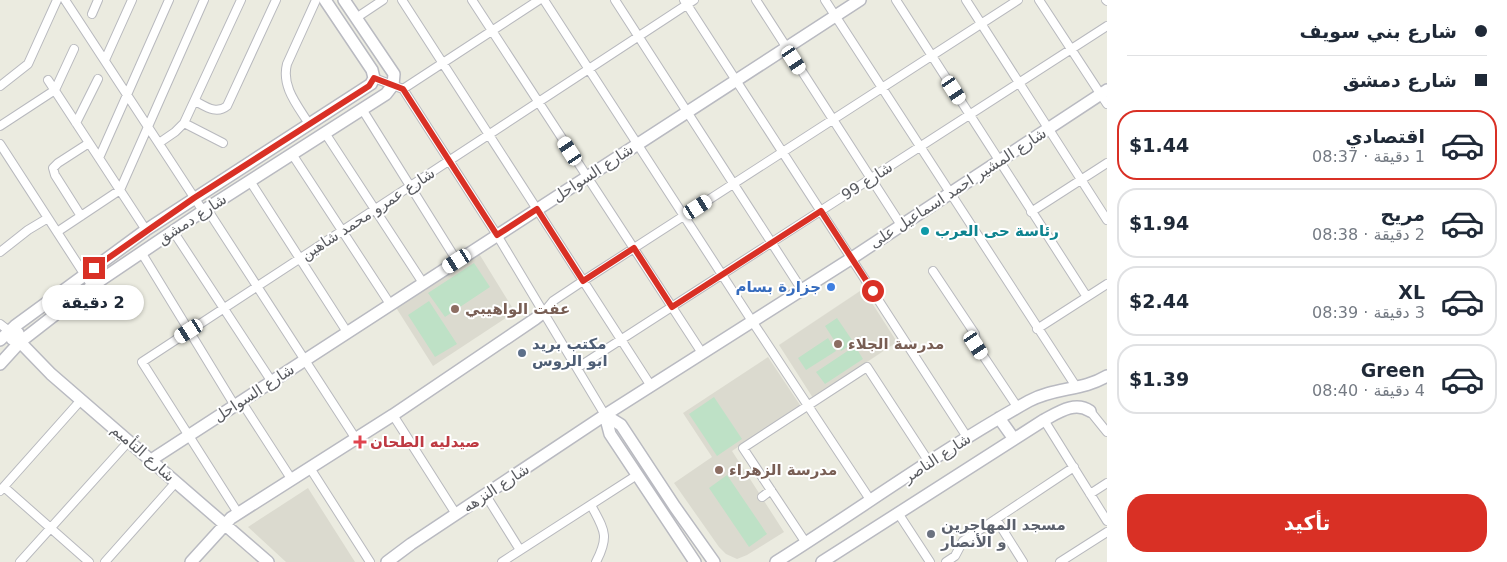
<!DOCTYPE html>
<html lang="ar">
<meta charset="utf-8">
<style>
:root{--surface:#fff;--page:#f2f2f3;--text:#1f2937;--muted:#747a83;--line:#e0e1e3;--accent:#d93025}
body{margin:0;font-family:"DejaVu Sans","Noto Sans Arabic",sans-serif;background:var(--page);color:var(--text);direction:rtl;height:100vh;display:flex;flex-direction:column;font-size:19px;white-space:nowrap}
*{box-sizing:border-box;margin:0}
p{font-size:16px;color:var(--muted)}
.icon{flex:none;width:28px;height:28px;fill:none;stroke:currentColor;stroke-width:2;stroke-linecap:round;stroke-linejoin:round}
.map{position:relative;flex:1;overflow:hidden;direction:ltr}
.drawer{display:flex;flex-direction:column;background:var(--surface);width:400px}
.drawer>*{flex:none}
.banner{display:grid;align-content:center;height:110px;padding:0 20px;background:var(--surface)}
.end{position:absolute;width:22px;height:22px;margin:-11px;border:6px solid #d93025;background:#fff;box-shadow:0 0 0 2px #fff}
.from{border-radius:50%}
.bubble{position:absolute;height:35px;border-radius:18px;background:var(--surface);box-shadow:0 1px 4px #0004;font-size:16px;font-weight:700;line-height:35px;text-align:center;direction:rtl}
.car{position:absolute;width:15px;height:30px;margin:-15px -8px;border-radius:6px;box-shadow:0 0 4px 1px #0007;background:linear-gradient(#fff 24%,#345 0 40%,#fff 0 76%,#345 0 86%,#fff 0)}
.banner b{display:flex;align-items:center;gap:18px;height:48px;font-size:19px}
.banner b+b{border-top:1px solid var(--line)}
.banner i{width:12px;height:12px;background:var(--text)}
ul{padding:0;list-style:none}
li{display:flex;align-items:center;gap:15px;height:70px;margin:0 10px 8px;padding:0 10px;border:2px solid var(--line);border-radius:20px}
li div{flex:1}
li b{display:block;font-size:19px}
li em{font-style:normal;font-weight:700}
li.active{border-color:var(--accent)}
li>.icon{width:45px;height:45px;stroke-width:1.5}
.primary-button{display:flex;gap:10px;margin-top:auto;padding:10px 20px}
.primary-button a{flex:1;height:58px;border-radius:20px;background:var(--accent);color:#fff;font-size:20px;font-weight:700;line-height:58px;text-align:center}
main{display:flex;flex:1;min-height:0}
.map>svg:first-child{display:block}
</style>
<main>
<section class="drawer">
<div class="banner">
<b><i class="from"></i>شارع بني سويف</b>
<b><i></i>شارع دمشق</b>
</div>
<ul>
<li class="active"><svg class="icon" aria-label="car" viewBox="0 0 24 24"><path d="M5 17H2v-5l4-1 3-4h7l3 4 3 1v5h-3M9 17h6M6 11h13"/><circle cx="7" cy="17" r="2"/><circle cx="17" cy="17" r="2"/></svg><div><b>اقتصادي</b><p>1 دقيقة · 08:37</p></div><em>$1.44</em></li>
<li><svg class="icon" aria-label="car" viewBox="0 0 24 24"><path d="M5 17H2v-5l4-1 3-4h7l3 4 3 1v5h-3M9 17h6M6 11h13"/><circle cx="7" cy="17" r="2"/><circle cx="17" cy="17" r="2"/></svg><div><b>مريح</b><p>2 دقيقة · 08:38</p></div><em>$1.94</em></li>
<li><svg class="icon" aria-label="car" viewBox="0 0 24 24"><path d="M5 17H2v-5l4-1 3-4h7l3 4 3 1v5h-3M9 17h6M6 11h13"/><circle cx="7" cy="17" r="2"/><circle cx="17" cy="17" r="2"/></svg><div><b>XL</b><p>3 دقيقة · 08:39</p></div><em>$2.44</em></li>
<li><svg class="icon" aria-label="car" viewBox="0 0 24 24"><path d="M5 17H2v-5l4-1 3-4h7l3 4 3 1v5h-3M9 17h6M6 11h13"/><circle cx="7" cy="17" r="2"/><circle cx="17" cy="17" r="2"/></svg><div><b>Green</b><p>4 دقيقة · 08:40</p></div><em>$1.39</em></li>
</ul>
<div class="primary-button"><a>تأكيد</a></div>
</section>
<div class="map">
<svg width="1107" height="562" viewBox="0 0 1107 562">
<rect width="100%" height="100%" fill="#ebebe0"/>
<path fill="#dbdacf" d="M478 252 515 312 433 366 395 306Z
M863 289 897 342 813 398 779 345Z
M768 357 800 405 732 451 784 532 747 555 737 559 726 554 719 547 674 483 712 457 683 413Z
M308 488 355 562H286L248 527Z"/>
<path fill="#bee1c6" d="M474 263 490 287 445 317 428 293Z
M429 301 457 344 435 357 408 315Z
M837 318 854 343 841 351 825 326Z
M828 338 836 351 806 370 798 358Z
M855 346 863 359 825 384 816 372Z
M714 397 742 439 717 456 689 414Z
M727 475 767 534 749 547 709 488Z"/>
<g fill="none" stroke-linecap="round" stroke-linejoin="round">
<defs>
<path id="street" d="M65 0 203 211
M402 0 651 386
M472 0 702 353
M544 0 752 321 871 501
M615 0 802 290
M684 0 967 437
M756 0 901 225
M825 0 1077 388
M896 0 1087 297
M966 0 1107 220
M1039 0 1107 104
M1106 0 1107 1
M92 14 98 0
M356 18 383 0
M105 60 132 0
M374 78 403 89 497 235 605 415
M48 80 146 230
M0 86 28 64 57 0
M403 89 539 0
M195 101C205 106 216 115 227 106L276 0
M362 109 457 261
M76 123 98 79
M184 123 223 143
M309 124C298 106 281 87 287 64L316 0
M0 126 55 90 74 49
M325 133 423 283
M159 143 175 132 184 123 241 0
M0 144 92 286
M292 154 390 304
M99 158 169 0
M250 181 347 332
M207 209 356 439
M1031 212 1107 163
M81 216 55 175 53 168 58 163 89 143
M173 231 272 382
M57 232 120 190 204 0
M0 252 28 230 48 218
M141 252 235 406
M933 271 975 334 976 345 1018 408
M544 312 553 301 583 281 1018 0
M0 324 9 331
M1037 329 1107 284
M577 368 1107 26
M241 401 292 480
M1090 411 1107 432
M393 415 456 514
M1044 420 1107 521
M310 468 370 562
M4 487 89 562
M0 491 81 400
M485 494 520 550
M1090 494 1107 483
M762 497 771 490
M591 505C604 530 610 535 596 562
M238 513 142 362 694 0
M898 513 930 562
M996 519 1023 562
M806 543 743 448 867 367 929 462
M20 562 129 441
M105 562 176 482
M502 562 637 475
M946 562 955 556 963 541 1074 467
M1060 562 1107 532"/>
<path id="secondary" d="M0 340 15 326 146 230 371 84 374 78 372 70 325 0
M20 342 18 333 9 331 12 339 20 342 51 374 268 562
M0 364 20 342 92 286 203 211 386 94 393 85 394 74 344 0
M605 415 621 425 675 507 714 562
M605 415 610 434 695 562
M999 418 1014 439
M151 460 860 0
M191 562 231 518 393 415 535 319 544 312
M387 562 411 544 605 415 852 258 1107 90
M776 562C860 509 941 450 1029 401 1055 387 1082 391 1107 376
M822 562 1044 420C1059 412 1075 401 1090 411"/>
</defs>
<use href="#street" stroke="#b8b9be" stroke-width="10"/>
<use href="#secondary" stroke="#b9bac1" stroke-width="14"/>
<use href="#street" stroke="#fff" stroke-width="8"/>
<use href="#secondary" stroke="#fff" stroke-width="11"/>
</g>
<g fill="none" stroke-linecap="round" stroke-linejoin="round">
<path stroke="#d93025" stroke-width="6" d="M94 268 194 198 369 86 374 78 403 89 497 235 537 209 583 281 634 248 672 307 821 211 873 291"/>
</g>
<circle fill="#0f9aa8" stroke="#fff" stroke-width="2" cx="925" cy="231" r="5"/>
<circle fill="#3f7fe0" stroke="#fff" stroke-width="2" cx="831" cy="287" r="5"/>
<g fill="#8d6e63" stroke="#fff" stroke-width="2">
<circle cx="455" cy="309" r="5"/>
<circle cx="838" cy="344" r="5"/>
<circle cx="719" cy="470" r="5"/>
</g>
<circle fill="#5c6f8a" stroke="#fff" stroke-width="2" cx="522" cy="353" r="5"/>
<path fill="#e0444e" stroke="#fff" stroke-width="2" d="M357.5 434.5h5v5h5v5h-5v5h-5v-5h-5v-5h5z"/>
<circle fill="#6b7280" stroke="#fff" stroke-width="2" cx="931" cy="534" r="5"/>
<g text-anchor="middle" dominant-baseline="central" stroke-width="4" stroke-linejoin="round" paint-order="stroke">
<g font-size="15" fill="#595b60" stroke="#fff">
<text transform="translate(593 173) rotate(-33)">شارع السواحل</text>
<text transform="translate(867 181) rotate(-33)">شارع 99</text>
<text transform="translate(958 188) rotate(-33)">شارع المشير احمد اسماعيل على</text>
<text transform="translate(368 214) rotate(-33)">شارع عمرو محمد شاهين</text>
<text transform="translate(192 219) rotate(-33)">شارع دمشق</text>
<text transform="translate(254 393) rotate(-33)">شارع السواحل</text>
<text transform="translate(143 453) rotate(41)">شارع التأميم</text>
<text transform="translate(937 458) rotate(-33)">شارع الناصر</text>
<text transform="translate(496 488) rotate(-33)">شارع النزهه</text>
</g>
<g font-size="15" font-weight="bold" fill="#0d838f" stroke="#fff" text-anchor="start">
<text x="935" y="231">رئاسة حى العرب</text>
</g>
<g font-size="15" font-weight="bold" fill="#366cbe" stroke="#fff" text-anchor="end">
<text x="821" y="287">جزارة بسام</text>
</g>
<g font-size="15" font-weight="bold" fill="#785e54" stroke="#fff" text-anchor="start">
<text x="465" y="309">عفت الواهيبي</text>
<text x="848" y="344">مدرسة الجلاء</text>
<text x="729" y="470">مدرسة الزهراء</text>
</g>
<g font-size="15" font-weight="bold" fill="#4e5e75" stroke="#fff" text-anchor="start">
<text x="532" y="344">مكتب بريد<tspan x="532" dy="17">ابو الروس</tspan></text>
</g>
<g font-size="15" font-weight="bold" fill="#be3a42" stroke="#fff" text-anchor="start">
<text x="370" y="442">صيدليه الطحان</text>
</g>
<g font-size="15" font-weight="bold" fill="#5b616d" stroke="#fff" text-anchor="start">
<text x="941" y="525">مسجد المهاجرين<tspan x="941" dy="17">و الأنصار</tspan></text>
</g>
</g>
</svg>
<i class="end from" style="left:873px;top:291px"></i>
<i class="end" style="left:94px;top:268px"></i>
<div class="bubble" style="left:42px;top:285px;width:102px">2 دقيقة</div>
<i class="car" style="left:794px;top:60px;rotate:147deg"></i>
<i class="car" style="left:954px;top:90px;rotate:147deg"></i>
<i class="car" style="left:570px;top:151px;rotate:327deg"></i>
<i class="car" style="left:698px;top:207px;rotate:57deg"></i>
<i class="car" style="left:457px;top:261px;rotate:237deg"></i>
<i class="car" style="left:189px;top:331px;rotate:237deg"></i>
<i class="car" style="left:976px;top:345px;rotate:147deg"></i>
</div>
</main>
